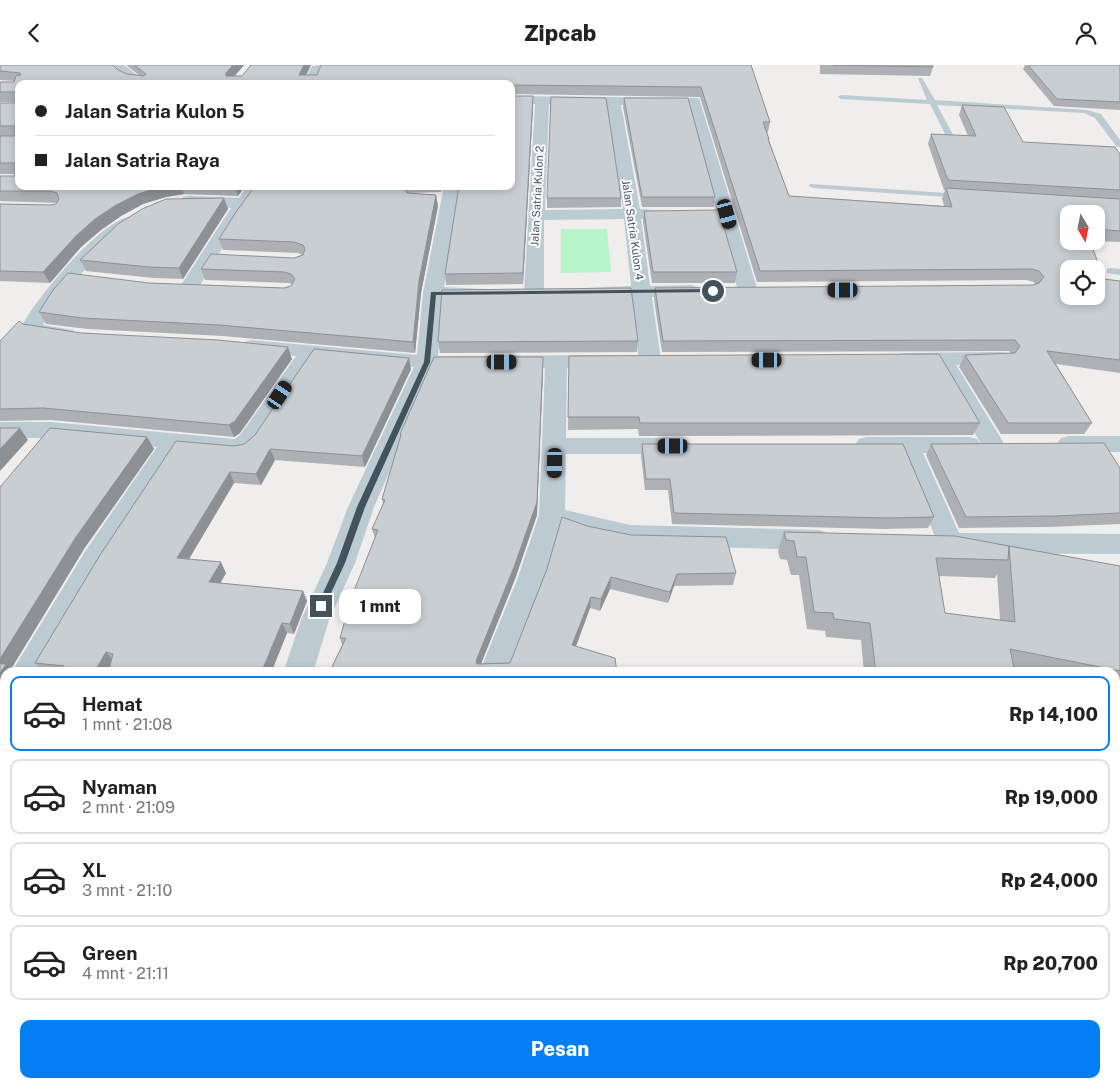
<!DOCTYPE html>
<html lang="id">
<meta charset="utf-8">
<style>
:root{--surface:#fff;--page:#f2f2f2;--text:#222;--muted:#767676;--line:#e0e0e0;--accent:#047ff3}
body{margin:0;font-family:"Public Sans",sans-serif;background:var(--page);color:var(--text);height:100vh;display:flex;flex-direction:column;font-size:19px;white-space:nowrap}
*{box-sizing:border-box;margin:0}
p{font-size:16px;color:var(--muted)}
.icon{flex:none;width:28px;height:28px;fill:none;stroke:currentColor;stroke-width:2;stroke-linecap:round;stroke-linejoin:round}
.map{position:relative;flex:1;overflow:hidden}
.details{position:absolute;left:0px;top:602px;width:1120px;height:421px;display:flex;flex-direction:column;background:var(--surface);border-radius:15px 15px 0 0;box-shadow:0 2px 8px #0003}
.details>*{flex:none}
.banner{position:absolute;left:15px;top:15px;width:500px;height:110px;border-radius:10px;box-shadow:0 2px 8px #0003;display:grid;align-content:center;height:110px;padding:0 20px;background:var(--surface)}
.needle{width:32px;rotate:170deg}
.controls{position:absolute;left:1060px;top:140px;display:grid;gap:10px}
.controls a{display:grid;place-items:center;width:45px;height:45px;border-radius:10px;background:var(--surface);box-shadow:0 2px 8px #0003;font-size:25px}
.end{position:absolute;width:22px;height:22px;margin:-11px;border:6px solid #43535d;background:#fff;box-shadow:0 0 0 2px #fff}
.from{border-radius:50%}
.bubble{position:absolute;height:35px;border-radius:10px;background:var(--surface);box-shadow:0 2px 8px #0003;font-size:16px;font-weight:800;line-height:35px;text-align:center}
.car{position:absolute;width:15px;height:30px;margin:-15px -8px;border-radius:6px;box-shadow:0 0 4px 1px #0007;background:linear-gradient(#222 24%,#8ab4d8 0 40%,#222 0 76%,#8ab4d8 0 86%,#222 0)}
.banner b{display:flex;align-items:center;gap:18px;height:48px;font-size:19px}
.banner b+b{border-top:1px solid var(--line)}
.banner i{width:12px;height:12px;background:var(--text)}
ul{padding:9px 0 0;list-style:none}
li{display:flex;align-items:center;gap:15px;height:75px;margin:0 10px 8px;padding:0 10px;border:2px solid var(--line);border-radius:10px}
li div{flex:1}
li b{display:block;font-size:19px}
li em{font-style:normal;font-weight:800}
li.on{border-color:var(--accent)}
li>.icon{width:45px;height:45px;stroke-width:1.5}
.primary-button{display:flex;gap:10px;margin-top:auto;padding:10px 20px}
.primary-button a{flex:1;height:58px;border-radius:10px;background:var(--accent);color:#fff;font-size:20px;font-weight:800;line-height:58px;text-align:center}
header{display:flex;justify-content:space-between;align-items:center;height:65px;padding:0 20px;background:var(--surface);font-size:22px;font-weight:800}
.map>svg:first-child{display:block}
</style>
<header><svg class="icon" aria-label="back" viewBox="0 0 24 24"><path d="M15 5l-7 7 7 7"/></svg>Zipcab<svg class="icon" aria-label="person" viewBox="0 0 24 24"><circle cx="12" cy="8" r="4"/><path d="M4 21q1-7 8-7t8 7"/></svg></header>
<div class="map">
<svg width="1120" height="1023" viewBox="0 0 1120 1023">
<rect width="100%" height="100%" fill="#f0eded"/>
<path fill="#b6f4c9" d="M561 164H607L611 207 561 208Z"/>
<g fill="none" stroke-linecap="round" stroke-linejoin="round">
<path fill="#bccad2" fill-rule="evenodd" d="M918 13H922L935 35 1087 45 1101 49 1120 75V82H1117L1095 53 1084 48 937 40 957 77 953 79 949 77 930 39 841 34 838 32 841 30 927 35Z
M810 119 962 129 966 131 962 133 813 123 809 121Z
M1110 203 1120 204V210L1107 208V204Z
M1115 982 1120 984V1023H1063L1065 1019H1115Z
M720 1019H741L743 1023H721Z"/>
<path fill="#bccad2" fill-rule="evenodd" d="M111 0H124L148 19C130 19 122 16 111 0Z
M320 0H361L362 2 356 6 322 8 317 19H303L312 1Z
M511 31 699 33 758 226 755 230 748 232 741 230 738 226 688 40H621L640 144 654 145 657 149 654 153 641 154 650 221 691 220 698 222 701 226 698 230 652 232 661 296 658 301 650 302 642 301 639 296 632 232 594 233 587 231 584 227 587 223 631 221 624 154 544 155V228L541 232 534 234 527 232 524 228 535 39H511ZM549 39 607 40 623 144 545 145Z
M247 121H264L238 157 196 227 189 229 182 227 179 223 231 143 189 141 183 140 181 136 183 132 189 131 239 133Z
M444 121H460L444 222 486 224 489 228 486 232 442 234 438 291 607 290 615 291 618 296 615 301 607 302 567 303 566 373H679L687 375 691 381 687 387 679 389H566L565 445 630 460 819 465 828 468 832 475 828 482 819 485 630 480 587 471 561 462 545 515 509 608H479L517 515 539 450 545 303H435L374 442 355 498 329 555 313 608H283L301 555 327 498 348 442 414 302 316 293 257 381 247 388 239 390 180 385 106 499 42 608H11L86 485 157 382 51 373H0V357H51L235 374 241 369 296 291 244 285 241 281 244 277 251 275 417 290 423 228Z
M128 152 134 153 137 157 109 179 96 192 55 239 43 260 73 265 76 269 73 273C58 277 31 274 22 261 36 233 98 159 128 152Z
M1000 287 1008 288 1011 293 1008 298 1000 299 956 300 1005 380 1001 386 993 388 985 386 935 300H905L897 299 894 294 897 289 905 288Z
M1069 371H1120V387H1069L1061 385 1057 379 1061 373Z
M867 372H969L977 374 981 380 977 386 969 388H923L959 468 1120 469V489L950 488 941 485 899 388H867L859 386 855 380 859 374Z
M0 629H5V657H0Z
M0 799 5 800V836L0 835Z
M5 842V893L0 895V844Z
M199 1019H241L240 1023H198Z"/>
</g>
<path fill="#adb1b5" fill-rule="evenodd" d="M0 0 118 5 127 9 140 11 126 0H244L234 11H242L251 0H311L306 10H317L751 0 770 57 768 67H767L769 74V76L789 131 944 141 942 134 945 125H944L928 79 931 69 968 71 959 50 962 40 1023 77 1120 89V177L1096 176V149H1069L1104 214 1120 216V308L1056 299 1092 358 1084 369H1001L959 302 965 290 1011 289 1009 286 662 287 654 234 655 223 1032 220 1035 219 1034 217 1026 215 757 217 700 32 511 29V19L19 121H245L238 131 184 129 166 132 143 139 121 151 101 165 81 182 50 218 0 216V139L50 140 56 139 57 138 0 136V111H15V109H0V71H15H0V38H15V37H0V17H14L15 16 0 15Z
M820 0H932L933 2 930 11 820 9Z
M1025 0H1120V45L1054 41 1023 4Z
M533 31V41L523 219 446 220 445 209Z
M624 33 715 132 714 142H642L623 42Z
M255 121H442L441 127 407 128 436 130 438 141 421 228 415 288 223 271 88 264 46 259 39 247 149 218 284 223 291 221 292 219 288 218 205 215 201 204 294 193 302 190 298 188 223 185 219 174Z
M547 133H621V142L547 143Z
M228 144 183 214 154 213 86 206 80 195Z
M644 146 737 207 735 218H652L643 157Z
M23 259 81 268 292 294 240 368 234 372 51 355 0 356V276Z
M638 276 637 287 440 288 438 277Z
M569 291 980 358 973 370 639 371 638 364 568 365Z
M543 292V305L537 450 515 514 481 599 510 598 587 461 736 508 733 520 674 521 668 538 610 524 600 546 590 543 576 581 617 608H329L342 580 340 573 375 473 372 464 383 439 382 434 401 373 400 369Z
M411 304 365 402 275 395 261 420 234 418 189 494 226 508 220 518 303 526 307 536 294 569 287 568 271 608H44L35 598 234 381 244 379Z
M147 372 154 384 84 484 11 604 5 608V626L0 628V422Z
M642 379 934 452 928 463 884 464 672 459 668 425H645L641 391Z
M931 379 1120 403V459L1048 462 959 463 926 390Z
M784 467 955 471 1120 501V627L1115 626V608H1028L1014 604 1015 608H864L861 575 826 572 825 566 807 564 799 510H791L787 495 780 494 778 486ZM997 509 1000 555 945 548 939 511 995 513Z
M0 653H5V779L0 778Z"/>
<path fill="#8d9094" d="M233 0H244L229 18 226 8Z
M304 0H311L302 19 299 10Z
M533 31V41L523 219V208Z
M163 121H181L184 129 166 132 143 139 121 151 101 165 81 182 50 218 43 207 76 171 95 154 116 140 138 129Z
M235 121H245L238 131Z
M404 121H406L407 128 404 123Z
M436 130 438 141 421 228 415 288 413 277 419 216Z
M224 133 228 144 183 214 179 203Z
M288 282 292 294 240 368 234 372 229 360Z
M543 292V305L537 450 515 514 478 606 476 596Z
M409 293 411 304 365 402 362 391Z
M20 363 28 375 0 406V384Z
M147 372 154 384 84 484 11 604 15 608H5L4 627 0 623V594L76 472Z
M270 384 275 395 261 420 256 409Z
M230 407 234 418 183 504 177 493Z
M221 497 226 508 215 528 209 517Z
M677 509 674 521 668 538 670 527Z
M611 512 610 524 600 546 601 534Z
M303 526 307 536 294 569 290 559Z
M591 532 590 543 572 592V580Z
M282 558 287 568 271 608H261Z
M106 587 114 596 108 608H94Z
M5 757V776L0 773V766Z
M184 1019H196L195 1023H184Z"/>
<path fill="#c9ced3" stroke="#8d9094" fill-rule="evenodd" d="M0 0H113L118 5 127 9 144 11 146 9 134 0H233L226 8V11H242L251 0H304L299 10H317L321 0H751L770 57H763L769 74H768L789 131 952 142 946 123 1120 134V166L1096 164V149H1069V176H1090L1104 214 1120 216V295L1047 286 1092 358H1008L965 290 1015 288 1020 281 1015 275 663 276 655 223 1032 220 1039 218 1044 212 1039 206 1032 204 760 206 701 22 511 20V19H19V121H163L138 129 116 140 95 154 76 171 43 207 0 206V139L50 140 56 139 59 134 57 128 50 126H0V111H15V98H0V71H15V61H0V38H15L16 27H0V17H14L16 11 21 10 20 8 0 6ZM1069 204H1096V231H1069Z
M833 0H932L933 2Z
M1028 0H1120V37L1057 34Z
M511 31H533L523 208 445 209 459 121H511Z
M551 32 606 33 621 133H547Z
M624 33H688L715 132H642Z
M962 40 1004 42 1023 77 1115 82 1120 89V125L948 115 931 69 976 71Z
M255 121H404V123L407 128 436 130 419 216 413 277 219 260 82 253 39 247 53 225 68 208 149 218 284 223 291 221 295 214 291 209 284 207 201 204 211 189 294 193 303 190 305 184 303 180 294 177 219 174 236 147Z
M224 133 179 203 149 202 80 195 118 159 142 144 166 134Z
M719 145 737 207H653L644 146Z
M631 223 638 276 438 277 442 225Z
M19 256 23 259 81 268 218 275 288 282 235 356 229 360 43 343 0 344V276Z
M314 284 409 293 362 391 270 384 256 409 230 407 177 493 221 497 209 517 303 526 290 559 282 558 261 608H108L113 589 106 587 94 608H60L64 601 35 598 100 490 176 376 234 381 244 379 254 371Z
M939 289 980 358H640L639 352H568L569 291Z
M434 292H543L537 437 514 502 476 596 477 599 510 598 547 504 562 452 587 461 631 470 726 472 736 508 677 509 670 527 611 512 601 534 591 532 572 580 615 593 617 608H487L468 604 467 608H329L346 573H340L352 531 378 465 372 464 385 435 382 434 401 370 400 369Z
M0 363H20L0 384Z
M50 363 147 372 76 472 0 594V422L1 421Z
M1104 378 1120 403V448L1056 451 966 452 931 379Z
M642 379H903L934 452 889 453 674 448 670 414H646Z
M784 467 955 471 1009 481 1008 495 936 493 945 548 1015 557 1009 481 1120 501V606L1010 584 1015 608H876L870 558 834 554 833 548 814 547 806 492H797L794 476 786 475Z
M0 599H6L0 608Z
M0 652 5 653V757L0 766Z
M5 939V1019H184V1023H0V954Z
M244 1019H711L712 1023H243Z"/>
<path fill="#43535d" d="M713 224 715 227 436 230 430 297 365 442 345 498 325 541 321 544 318 543 317 541 337 498 357 442 424 297 431 227Z"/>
<g text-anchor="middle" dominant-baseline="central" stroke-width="4" stroke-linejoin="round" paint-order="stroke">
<g font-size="11" fill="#43535d" stroke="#fff">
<text transform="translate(537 131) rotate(-87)">Jalan Satria Kulon 2</text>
<text transform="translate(633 165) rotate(82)">Jalan Satria Kulon 4</text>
</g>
</g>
</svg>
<div class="controls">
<a><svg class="needle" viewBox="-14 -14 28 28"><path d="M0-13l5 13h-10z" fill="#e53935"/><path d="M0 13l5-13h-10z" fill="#767676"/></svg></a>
<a><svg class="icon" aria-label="locate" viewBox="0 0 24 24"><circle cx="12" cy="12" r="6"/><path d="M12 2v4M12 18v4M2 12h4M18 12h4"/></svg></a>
</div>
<i class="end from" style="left:713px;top:226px"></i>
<i class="end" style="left:321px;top:541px"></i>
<div class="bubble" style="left:339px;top:524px;width:82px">1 mnt</div>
<i class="car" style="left:727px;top:149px;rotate:165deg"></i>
<i class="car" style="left:843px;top:225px;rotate:270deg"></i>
<i class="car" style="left:767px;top:295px;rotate:270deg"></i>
<i class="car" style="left:502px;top:297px;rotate:90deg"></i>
<i class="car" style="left:280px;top:330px;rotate:34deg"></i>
<i class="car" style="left:673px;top:381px;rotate:270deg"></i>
<i class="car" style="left:555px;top:398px;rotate:181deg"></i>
<div class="banner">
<b><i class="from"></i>Jalan Satria Kulon 5</b>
<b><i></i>Jalan Satria Raya</b>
</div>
<section class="details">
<ul>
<li class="on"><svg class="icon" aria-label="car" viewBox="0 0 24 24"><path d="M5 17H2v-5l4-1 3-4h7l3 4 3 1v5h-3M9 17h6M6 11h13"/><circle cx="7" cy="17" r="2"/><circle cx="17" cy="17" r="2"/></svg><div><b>Hemat</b><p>1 mnt · 21:08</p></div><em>Rp 14,100</em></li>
<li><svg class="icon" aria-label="car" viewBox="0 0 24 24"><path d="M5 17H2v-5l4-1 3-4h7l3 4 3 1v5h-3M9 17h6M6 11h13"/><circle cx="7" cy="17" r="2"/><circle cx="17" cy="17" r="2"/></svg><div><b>Nyaman</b><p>2 mnt · 21:09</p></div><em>Rp 19,000</em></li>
<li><svg class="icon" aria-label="car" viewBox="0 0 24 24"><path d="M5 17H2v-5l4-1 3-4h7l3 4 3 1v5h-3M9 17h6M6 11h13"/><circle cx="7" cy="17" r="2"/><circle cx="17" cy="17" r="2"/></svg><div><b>XL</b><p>3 mnt · 21:10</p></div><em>Rp 24,000</em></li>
<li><svg class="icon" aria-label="car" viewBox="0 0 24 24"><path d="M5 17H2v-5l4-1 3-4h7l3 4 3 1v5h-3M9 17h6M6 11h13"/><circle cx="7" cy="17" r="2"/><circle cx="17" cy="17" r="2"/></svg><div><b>Green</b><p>4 mnt · 21:11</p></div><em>Rp 20,700</em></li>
</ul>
<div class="primary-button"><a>Pesan</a></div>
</section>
</div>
